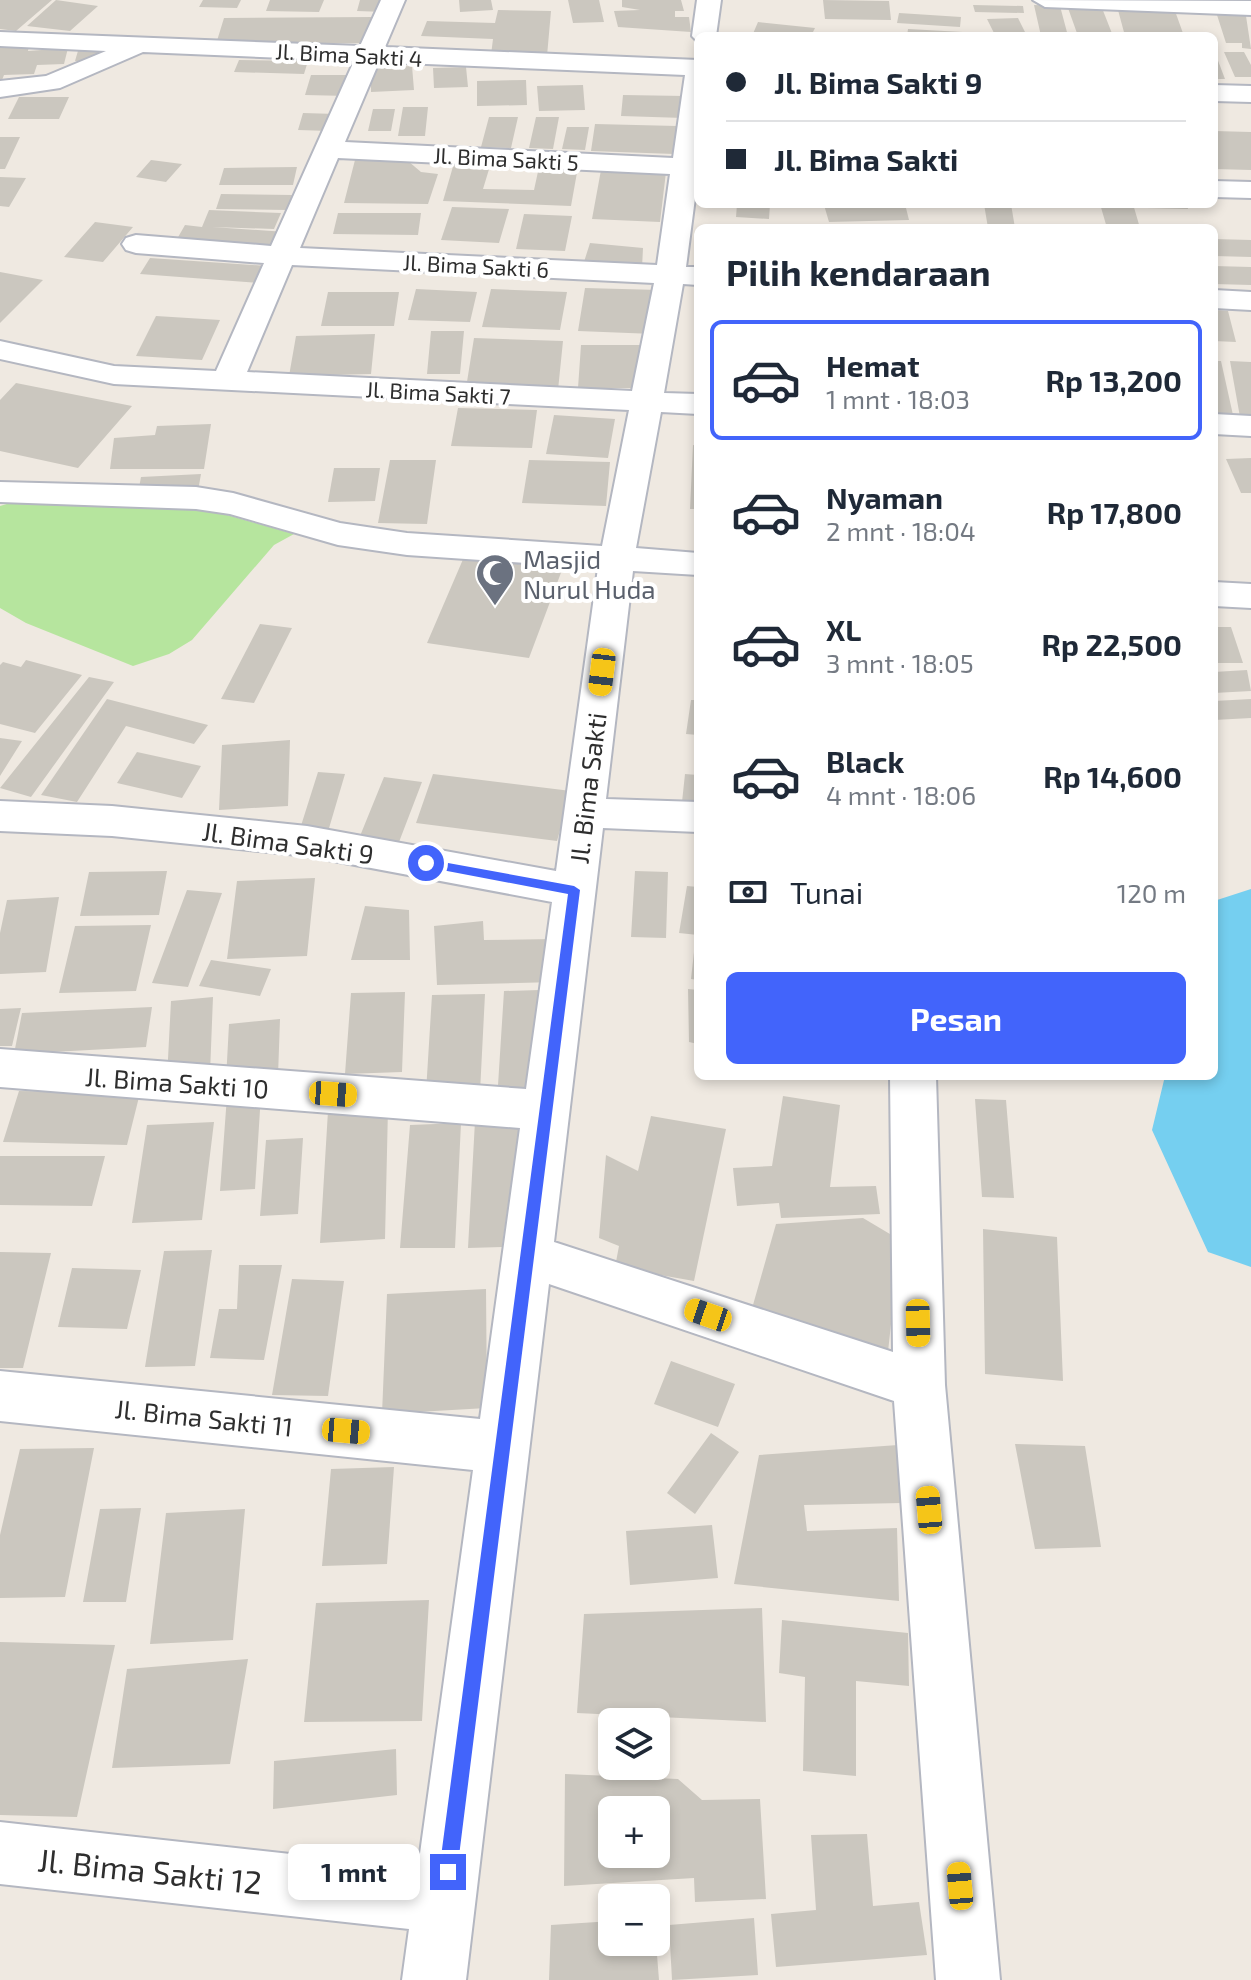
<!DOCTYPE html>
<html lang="id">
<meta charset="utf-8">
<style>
:root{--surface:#fff;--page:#f2f2f3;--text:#1f2937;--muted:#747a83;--line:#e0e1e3;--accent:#4264fb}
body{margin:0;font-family:"Exo 2",sans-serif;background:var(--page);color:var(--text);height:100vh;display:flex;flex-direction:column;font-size:30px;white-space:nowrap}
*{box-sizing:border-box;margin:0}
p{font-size:26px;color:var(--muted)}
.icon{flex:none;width:44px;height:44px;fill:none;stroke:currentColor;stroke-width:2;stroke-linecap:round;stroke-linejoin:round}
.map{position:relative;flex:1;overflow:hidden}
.sheet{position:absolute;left:694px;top:224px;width:524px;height:856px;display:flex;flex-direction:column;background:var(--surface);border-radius:12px;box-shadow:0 4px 12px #0003}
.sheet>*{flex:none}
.hud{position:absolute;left:694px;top:32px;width:524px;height:176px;border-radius:12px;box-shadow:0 4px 12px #0003;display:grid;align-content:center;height:176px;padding:0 32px;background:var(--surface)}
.tools{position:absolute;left:598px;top:1708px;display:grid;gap:16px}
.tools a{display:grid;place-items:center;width:72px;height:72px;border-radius:12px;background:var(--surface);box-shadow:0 4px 12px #0003;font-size:40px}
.end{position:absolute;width:36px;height:36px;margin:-18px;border:10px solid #4264fb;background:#fff;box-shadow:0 0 0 4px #fff}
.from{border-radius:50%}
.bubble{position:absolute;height:56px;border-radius:12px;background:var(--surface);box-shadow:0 4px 12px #0003;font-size:26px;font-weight:700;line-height:56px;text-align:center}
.car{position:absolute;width:24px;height:48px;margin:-24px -12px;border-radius:10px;box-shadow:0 0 6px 2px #0007;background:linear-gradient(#f5c518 24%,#345 0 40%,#f5c518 0 76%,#345 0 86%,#f5c518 0)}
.hud b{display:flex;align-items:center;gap:28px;height:76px;font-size:30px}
.hud b+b{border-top:2px solid var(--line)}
.hud i{width:20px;height:20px;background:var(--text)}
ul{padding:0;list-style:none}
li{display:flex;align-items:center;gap:24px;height:120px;margin:0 16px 12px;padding:0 16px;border:4px solid transparent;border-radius:12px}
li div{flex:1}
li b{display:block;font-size:30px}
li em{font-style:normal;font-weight:700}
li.current{border-color:var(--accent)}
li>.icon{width:72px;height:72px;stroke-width:1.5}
h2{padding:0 32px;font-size:36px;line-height:96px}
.pay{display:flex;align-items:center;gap:20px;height:88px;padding:0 32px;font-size:30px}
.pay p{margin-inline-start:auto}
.primary-button{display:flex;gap:16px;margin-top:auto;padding:16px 32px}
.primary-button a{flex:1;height:92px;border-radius:12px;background:var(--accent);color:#fff;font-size:32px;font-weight:700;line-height:92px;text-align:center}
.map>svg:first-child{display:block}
</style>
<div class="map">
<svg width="1251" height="1980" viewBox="0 0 1251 1980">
<rect width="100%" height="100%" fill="#efe9e1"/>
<path fill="#b6e59e" d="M17 501 203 508 294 534 274 545 192 640 169 654 133 666 26 623 0 608V506Z"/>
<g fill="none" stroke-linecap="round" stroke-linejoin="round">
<path fill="#75cff0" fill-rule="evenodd" d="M1251 889V1267L1208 1252 1152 1130 1165 1076H1214V901Z"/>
</g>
<path fill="#cbc7bf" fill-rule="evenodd" d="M0 0H52L16 31 0 29Z
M56 0 98 6 70 31 27 26Z
M203 0H241L237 8 199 7Z
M270 0H324L319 12 266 11Z
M360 0H388L385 12 357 11Z
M459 0H491L493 10 460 12Z
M568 0H599L604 22 573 23Z
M622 0H681L684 11H675V17H689L691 32 618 27 614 11 640 10 622 7Z
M823 0 889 1 891 20 825 19Z
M973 5 1023 6 1024 13 975 12Z
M1034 5 1060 6 1068 36H1041Z
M1068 8H1102L1113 36H1078Z
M498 10 551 11 547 56 491 55 493 39 421 36 427 21 495 23Z
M1118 10 1175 11 1184 36H1125Z
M899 13 961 17 960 27 897 23Z
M1217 15 1246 16 1251 49 1242 48V43H1226Z
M374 17 370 43 216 44 224 18Z
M1018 18 1025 32 994 33 987 19Z
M758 22 815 28 811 36H752Z
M908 29 963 32V36H907Z
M80 44H102L96 61H75Z
M29 46 28 51 68 48 64 64 37 65 34 74 4 75 0 85V48Z
M1214 50 1225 79H1214Z
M1224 52H1244L1251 65V77H1235Z
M239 60 308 61 304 74 234 72Z
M412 66 414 90 371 92V68Z
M466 67 468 87 434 88 433 68Z
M311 75H353L348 96 305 95Z
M526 80 527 105 477 106V81Z
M583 85 585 110 539 111 537 86Z
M623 95 685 96 684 118 621 116Z
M19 97H69L59 119H8Z
M403 107H428L425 136H398Z
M373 109H395L391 131H368Z
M303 113 336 114 330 131 298 130Z
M489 117H518L511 148 481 147Z
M536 117H559L553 149 529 148Z
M595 124 677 126 674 154 591 151Z
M567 127H589L585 150 562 149Z
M1214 131 1251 132V170L1214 169Z
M0 137H20L5 169H0Z
M151 160 182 164 166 182 136 177Z
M355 160 408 161 421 172 438 174 428 204 344 203Z
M454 163 490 166 483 189 534 190 539 167H578L571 206 443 201Z
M297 167 293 185H219L224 168Z
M601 170 666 172 660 222 592 219Z
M0 177 26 178 9 207 0 206Z
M221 194 292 195 288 210 216 209Z
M737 204H770L769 219 736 217Z
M851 204H905L909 220 829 222 824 205Z
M984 204H1011L1015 228H988Z
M1100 204H1133L1140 228H1107Z
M1146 204H1187L1188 209 1147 208Z
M452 207 509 209 499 243 441 240Z
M209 210 281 213 274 229 212 227 286 232 276 253 173 246 185 225 202 227Z
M338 213H421L418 235 333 234Z
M524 214 572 216 565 251 516 249Z
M95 222 133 227 103 262 64 257Z
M1214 239 1251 240V257L1214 256Z
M590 243 643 248 642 268 583 265Z
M150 258 267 266 258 283 140 274Z
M1214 266 1251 267V285L1214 284Z
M0 272 43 280 0 323Z
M585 288 659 290 654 334 578 331Z
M416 289 477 292 470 322 408 320Z
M491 289 567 292 560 330 482 327Z
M328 292H399L394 326H321Z
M1214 310 1228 311 1236 342 1214 341Z
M156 316 220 320 202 360 136 356Z
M431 331H464L460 374H427Z
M375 334 371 374 289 376 296 336Z
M474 338 563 341 558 390 466 388Z
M581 345H645V388H578Z
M1214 361H1221L1233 415 1214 414Z
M1230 361 1251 362V417H1240Z
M16 383 132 406 78 468 0 451V400Z
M458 408 537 410 532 448 451 446Z
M554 415 615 419 608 458 546 454Z
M211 424 204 469H110L114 438 155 435 157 426Z
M693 445 698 446V509H690Z
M1251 458V493H1241L1226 459Z
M390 460H436L427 524 378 523Z
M529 460 610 462 606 506 522 503Z
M334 468H380L375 501 328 502Z
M201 474 198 491 138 493 141 477Z
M464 557 562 570 529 658 427 643Z
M260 624 292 628 254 703 221 699Z
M1214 627H1231L1243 663H1214Z
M26 660 82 675 35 733 0 724V665L3 662 21 667Z
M1247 670 1251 691 1214 693V672Z
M89 677 114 682 31 797 0 788Z
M107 699 208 725 194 744 126 726 77 802 41 795Z
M1251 699V718L1214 720V701Z
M691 700H698V735L686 734Z
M0 738 22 741 0 776Z
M290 740 288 806 219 810 222 745Z
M137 752 201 766 182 798 117 783Z
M318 772 345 774 327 835 299 832Z
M433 774 571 791 557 841 416 823Z
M685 774 698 775V804L682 802Z
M384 777 422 782 399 842 360 836Z
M167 871 159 915 80 916 89 872Z
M635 871 668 872 666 938 631 937Z
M315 878 307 956 227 959 237 881Z
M687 886 698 887V935L679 933Z
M187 890 222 893 188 987 152 983Z
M59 897 46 972 0 974V933L7 900Z
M365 906 409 910 410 960H351Z
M483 921 484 940 555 939V982L437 985 434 926Z
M151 925 136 991 59 993 75 926Z
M695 943 698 944V980L691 979Z
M211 960 271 969 260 996 199 986Z
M688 989 698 990V1044L689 1042Z
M540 990 537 1102 497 1101 504 991Z
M405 992 402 1072 345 1074 351 993Z
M485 994 480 1092H426L432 995Z
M213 997 210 1073 167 1078 171 1001Z
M152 1007 146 1047 14 1054 22 1013Z
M21 1008 12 1046H0V1009Z
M280 1019 278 1076 226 1080 229 1024Z
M19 1091 140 1093 127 1145 3 1142Z
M261 1094 255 1189 220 1191 227 1096Z
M783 1096 840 1105 830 1187 876 1186 880 1214 781 1218 779 1203 737 1206 733 1168 772 1166Z
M975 1099 1006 1100 1014 1198 982 1197Z
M388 1108 385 1239 320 1243 328 1111Z
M651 1116 726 1129 694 1281 615 1267 619 1246 599 1238 606 1155 638 1171Z
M475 1121H520L502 1247 468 1248Z
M214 1122 202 1220 132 1223 147 1125Z
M461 1123 455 1248H400L410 1125Z
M303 1138 298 1214 260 1216 266 1140Z
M0 1156H105L92 1206 0 1205Z
M863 1218 900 1240 888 1352 751 1312 776 1224Z
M983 1229 1057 1237 1063 1381 985 1374Z
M212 1250 195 1366 145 1367 164 1251Z
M0 1252 51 1253 23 1368H0Z
M239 1265H282L264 1360 210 1358 219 1309H237Z
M72 1268 141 1270 127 1329 58 1327Z
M292 1279 344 1281 328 1396 272 1395Z
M486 1289 487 1408 382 1414 387 1294Z
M671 1361 735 1384 718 1427 654 1404Z
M711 1433 739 1452 695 1514 667 1493Z
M1015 1444 1085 1446 1101 1547 1035 1549Z
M898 1445 902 1503 804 1505 807 1531 897 1528 899 1601 734 1584 759 1455Z
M94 1448 65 1597 0 1598V1535L20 1449Z
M394 1467 387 1564 322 1566 331 1469Z
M141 1508 126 1602H83L100 1509Z
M245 1509 233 1640 150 1644 166 1513Z
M712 1525 718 1578 630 1585 626 1531Z
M429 1600 422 1721 304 1722 316 1603Z
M762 1608 766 1722 577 1713 584 1614Z
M782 1620 908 1633 909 1686 856 1681V1776L803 1771 805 1677 779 1673Z
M0 1642 115 1645 77 1817 0 1815Z
M248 1659 230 1764 112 1768 127 1669Z
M396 1749 397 1795 273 1809 274 1761Z
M565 1774 678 1779 702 1800 760 1799 766 1899 695 1902 694 1878 564 1886ZM612 1810H656V1854H612Z
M867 1834 873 1906 919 1902 927 1955 776 1967 771 1914 816 1910 811 1835Z
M754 1918 758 1975 672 1980 669 1925Z
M612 1921V1942H656L659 1980H549L551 1925Z"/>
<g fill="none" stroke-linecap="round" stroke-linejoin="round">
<defs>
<path id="minor" d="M381 0H405L385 47 698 60V175L686 267H698V285L683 284 664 393 698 394V414L661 412 636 548 698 553V575L633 571 606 799 698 802V832L603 828 554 1242 893 1352 890 1076H936L945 1385 1000 1980H936L894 1401 549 1284 466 1980H402L409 1929 0 1884V1822L418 1868 473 1470 0 1421V1371L480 1419 520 1128 0 1087V1049L526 1089 552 902 307 856 112 836 0 831V801L112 806 307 826 556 871 598 568 407 555 338 545 230 514 196 509 0 502V482L196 487 233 493 340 523 407 533 602 546 629 410 114 384 0 359V341L114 366 216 371 264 263 136 253 126 250 122 244 126 238 136 235 271 246 354 61 143 52 60 88 0 97V81L46 76 106 51 0 46V32L360 46ZM379 62 685 75 673 158 345 142ZM338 158 670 174 657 265 300 248ZM292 265 654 283 632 391 247 372Z
M697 0H721L716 36H698V42L692 36Z
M1033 0 1251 1V15L1045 7Z
M1214 85 1251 86V102L1214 101Z
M1214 181 1251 182V198L1214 197Z
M1214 290 1251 292V310L1214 308Z
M1214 414 1251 416V436L1214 434Z
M1214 582 1251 584V608L1214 606Z"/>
</defs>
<use href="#minor" stroke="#b4b7c1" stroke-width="4"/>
<use href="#minor" fill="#fff" fill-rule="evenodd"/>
</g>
<path fill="#4264fb" d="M426 859 574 886 580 890 457 1872 448 1881 439 1872 568 894 421 866V860Z"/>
<defs>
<symbol id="mosque-pin" viewBox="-11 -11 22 30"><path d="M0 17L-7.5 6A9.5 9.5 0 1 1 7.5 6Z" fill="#6b7280" stroke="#fff"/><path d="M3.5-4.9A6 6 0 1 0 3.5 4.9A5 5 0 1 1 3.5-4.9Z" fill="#fff"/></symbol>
</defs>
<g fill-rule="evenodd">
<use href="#mosque-pin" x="473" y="551" width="44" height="60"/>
</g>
<g text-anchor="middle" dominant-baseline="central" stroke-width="8" stroke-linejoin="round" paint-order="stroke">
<g font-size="22" fill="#2e2e2e" stroke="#fff">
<text transform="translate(349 54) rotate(3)">Jl. Bima Sakti 4</text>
<text transform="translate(506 158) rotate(3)">Jl. Bima Sakti 5</text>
<text transform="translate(476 265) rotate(3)">Jl. Bima Sakti 6</text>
<text transform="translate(438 392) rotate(3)">Jl. Bima Sakti 7</text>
</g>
<g font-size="26" fill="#5b616d" stroke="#fff" text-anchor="start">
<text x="523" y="558">Masjid<tspan x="523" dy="30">Nurul Huda</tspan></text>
</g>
<g font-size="26" fill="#2e2e2e" stroke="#fff">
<text transform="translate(587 788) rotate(-83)">Jl. Bima Sakti</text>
<text transform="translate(288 842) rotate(8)">Jl. Bima Sakti 9</text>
<text transform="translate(177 1082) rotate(4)">Jl. Bima Sakti 10</text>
<text transform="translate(204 1417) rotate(6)">Jl. Bima Sakti 11</text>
</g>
<g font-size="32" fill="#2e2e2e" stroke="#fff">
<text transform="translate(150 1870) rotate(6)">Jl. Bima Sakti 12</text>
</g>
</g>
</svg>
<div class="tools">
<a><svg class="icon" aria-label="layers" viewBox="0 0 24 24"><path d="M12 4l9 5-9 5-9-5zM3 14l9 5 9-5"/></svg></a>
<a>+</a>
<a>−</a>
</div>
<i class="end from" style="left:426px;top:863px"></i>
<i class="end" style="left:448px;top:1872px"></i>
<div class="bubble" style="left:288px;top:1844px;width:132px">1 mnt</div>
<i class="car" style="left:602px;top:672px;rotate:187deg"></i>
<i class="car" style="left:333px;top:1094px;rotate:94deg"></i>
<i class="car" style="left:708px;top:1315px;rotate:289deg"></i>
<i class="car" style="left:918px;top:1323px;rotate:179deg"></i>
<i class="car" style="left:346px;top:1431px;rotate:95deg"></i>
<i class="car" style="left:929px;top:1510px;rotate:355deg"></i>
<i class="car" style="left:960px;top:1886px;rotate:355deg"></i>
<div class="hud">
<b><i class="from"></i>Jl. Bima Sakti 9</b>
<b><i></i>Jl. Bima Sakti</b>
</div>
<section class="sheet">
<h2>Pilih kendaraan</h2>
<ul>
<li class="current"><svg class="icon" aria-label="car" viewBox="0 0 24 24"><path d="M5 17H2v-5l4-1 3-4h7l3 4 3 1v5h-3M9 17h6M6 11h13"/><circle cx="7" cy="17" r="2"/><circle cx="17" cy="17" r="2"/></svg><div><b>Hemat</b><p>1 mnt · 18:03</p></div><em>Rp 13,200</em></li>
<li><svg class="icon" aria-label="car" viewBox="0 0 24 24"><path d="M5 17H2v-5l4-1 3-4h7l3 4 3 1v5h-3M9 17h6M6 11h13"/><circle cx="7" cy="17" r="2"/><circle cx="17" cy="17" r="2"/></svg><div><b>Nyaman</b><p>2 mnt · 18:04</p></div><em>Rp 17,800</em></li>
<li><svg class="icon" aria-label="car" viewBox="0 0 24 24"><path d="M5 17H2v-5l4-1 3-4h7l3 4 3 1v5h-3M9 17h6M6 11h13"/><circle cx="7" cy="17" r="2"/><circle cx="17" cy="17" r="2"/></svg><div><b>XL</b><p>3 mnt · 18:05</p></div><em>Rp 22,500</em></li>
<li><svg class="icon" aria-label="car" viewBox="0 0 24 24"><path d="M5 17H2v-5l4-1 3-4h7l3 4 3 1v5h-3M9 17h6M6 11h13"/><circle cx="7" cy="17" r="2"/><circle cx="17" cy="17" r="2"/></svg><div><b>Black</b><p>4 mnt · 18:06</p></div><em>Rp 14,600</em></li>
</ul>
<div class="pay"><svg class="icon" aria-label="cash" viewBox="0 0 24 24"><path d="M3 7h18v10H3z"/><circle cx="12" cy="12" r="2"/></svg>Tunai<p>120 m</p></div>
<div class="primary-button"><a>Pesan</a></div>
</section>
</div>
